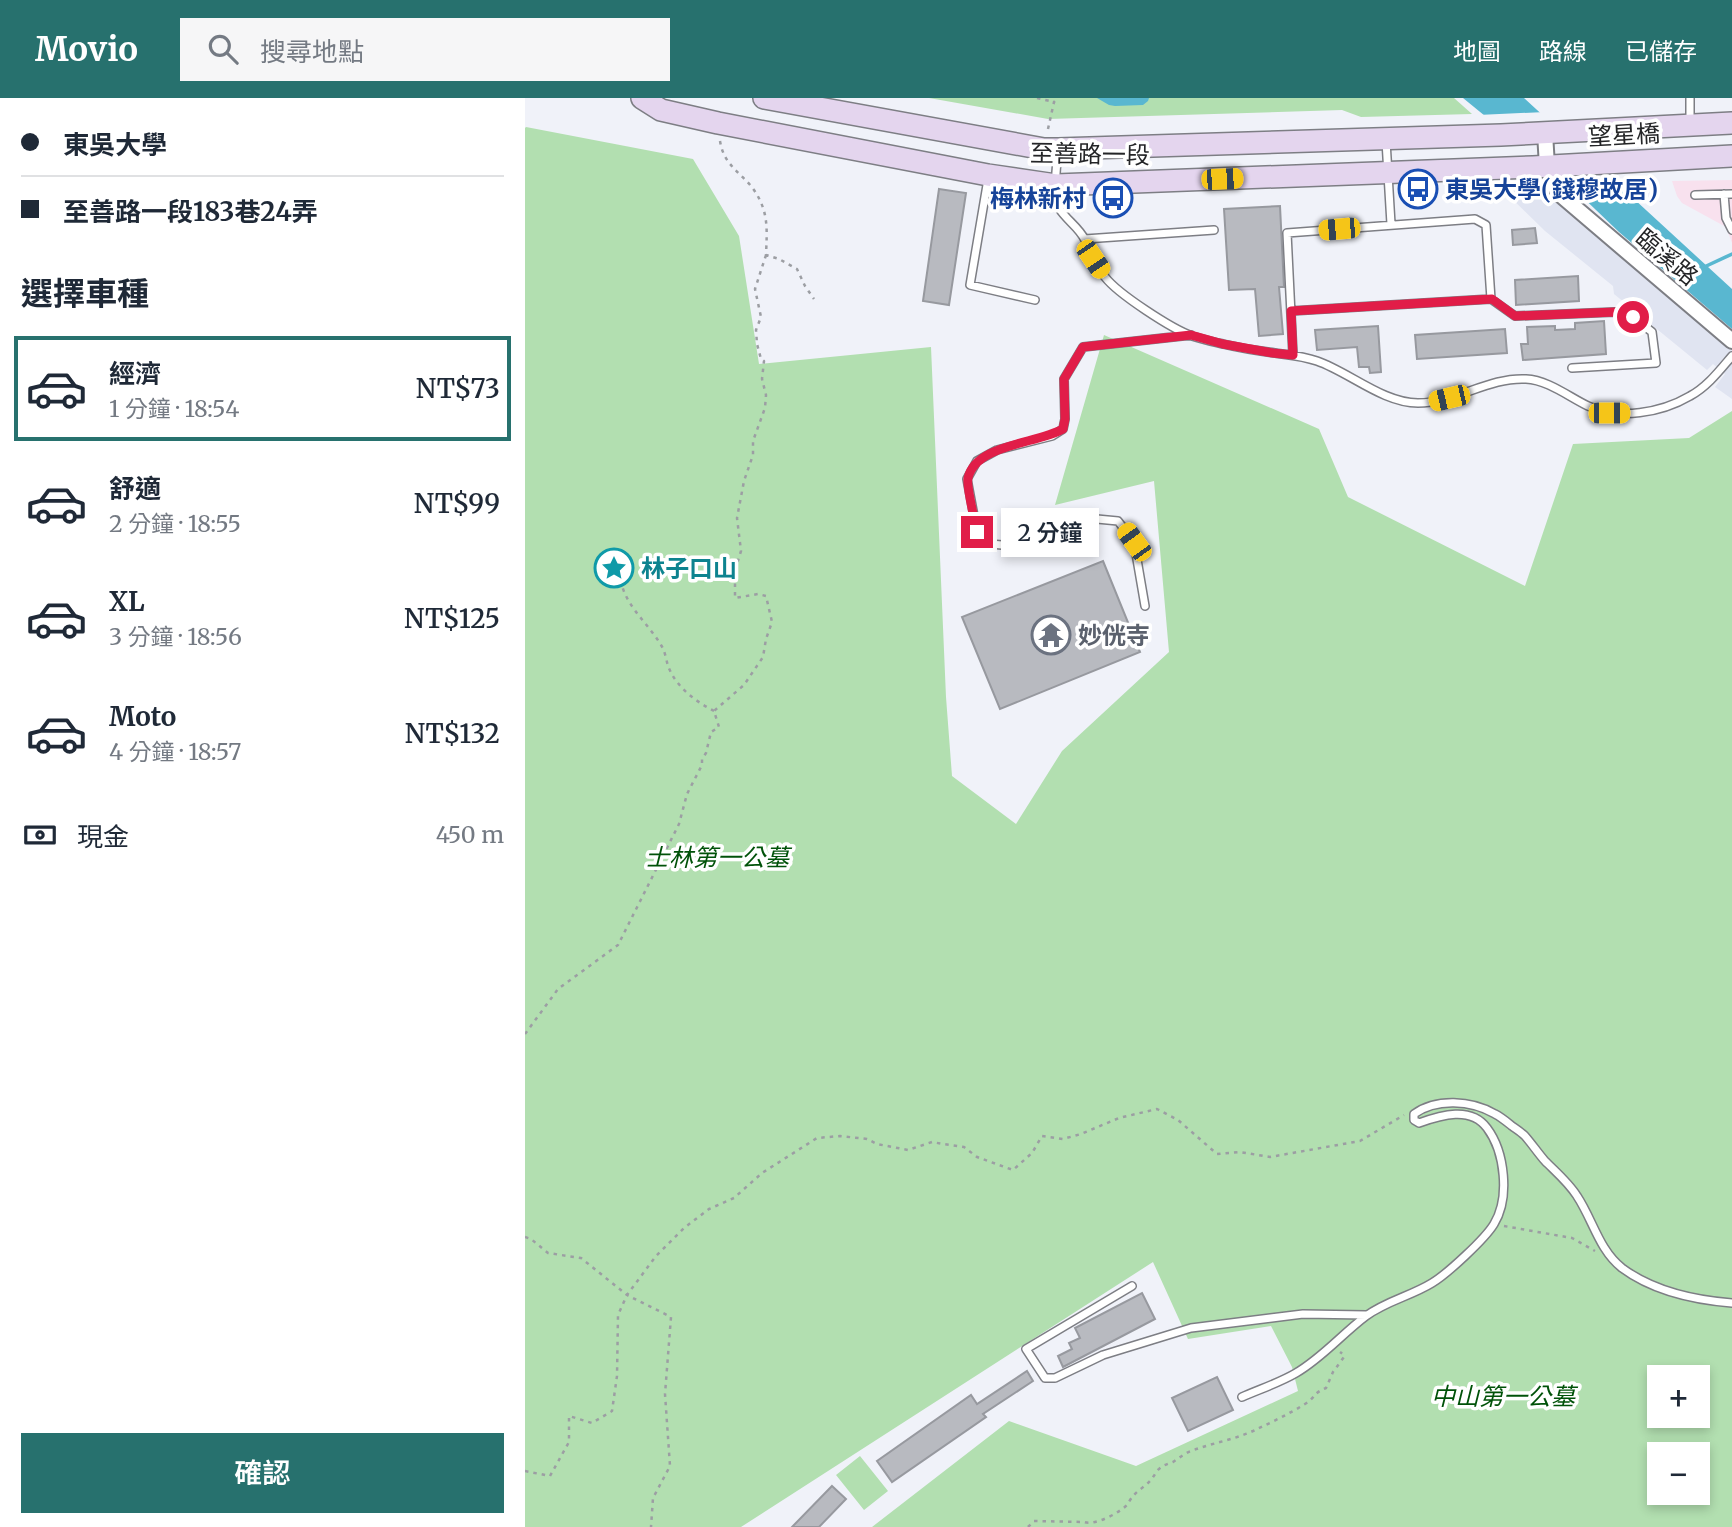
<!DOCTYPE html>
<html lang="zh-TW">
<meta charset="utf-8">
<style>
:root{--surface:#fff;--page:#f6f6f7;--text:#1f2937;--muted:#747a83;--line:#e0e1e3;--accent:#27716e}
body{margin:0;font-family:Merriweather,"Noto Sans TC",serif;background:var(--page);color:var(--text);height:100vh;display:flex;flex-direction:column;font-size:26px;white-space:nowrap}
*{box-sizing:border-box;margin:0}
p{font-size:23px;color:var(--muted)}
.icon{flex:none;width:38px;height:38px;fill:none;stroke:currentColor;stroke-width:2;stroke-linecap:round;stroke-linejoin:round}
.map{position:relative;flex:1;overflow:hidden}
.details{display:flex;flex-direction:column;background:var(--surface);width:525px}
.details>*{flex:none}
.top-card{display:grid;align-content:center;height:154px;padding:0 21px;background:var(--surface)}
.tools{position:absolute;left:1122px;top:1267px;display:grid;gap:14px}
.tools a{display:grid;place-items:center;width:63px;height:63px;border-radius:0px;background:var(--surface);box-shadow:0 4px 10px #0003;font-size:35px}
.end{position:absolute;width:32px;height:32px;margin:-16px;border:9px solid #e11d48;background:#fff;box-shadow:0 0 0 4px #fff}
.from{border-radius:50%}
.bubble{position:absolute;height:49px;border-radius:0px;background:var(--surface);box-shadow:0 4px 10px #0003;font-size:23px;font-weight:600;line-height:49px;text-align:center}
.car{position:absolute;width:21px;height:42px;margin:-21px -10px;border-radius:9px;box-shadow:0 0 5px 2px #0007;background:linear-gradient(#f5c518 24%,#345 0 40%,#f5c518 0 76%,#345 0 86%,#f5c518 0)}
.top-card b{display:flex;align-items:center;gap:24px;height:66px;font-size:26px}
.top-card b+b{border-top:2px solid var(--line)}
.top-card i{width:18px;height:18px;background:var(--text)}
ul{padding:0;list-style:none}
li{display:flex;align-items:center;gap:21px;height:105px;margin:0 14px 10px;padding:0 7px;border:4px solid transparent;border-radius:0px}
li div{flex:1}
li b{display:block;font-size:26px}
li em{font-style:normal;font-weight:600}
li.active{border-color:var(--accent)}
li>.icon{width:63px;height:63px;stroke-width:1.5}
h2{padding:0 21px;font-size:32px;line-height:84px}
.pay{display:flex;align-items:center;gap:18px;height:77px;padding:0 21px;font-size:26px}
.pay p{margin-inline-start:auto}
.cta{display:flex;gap:14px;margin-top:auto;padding:14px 21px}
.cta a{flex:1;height:80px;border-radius:0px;background:var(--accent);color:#fff;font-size:28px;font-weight:600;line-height:80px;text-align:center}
header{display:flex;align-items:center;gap:42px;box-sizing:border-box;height:98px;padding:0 35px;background:var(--accent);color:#fff}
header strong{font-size:33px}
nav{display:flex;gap:38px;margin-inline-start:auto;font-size:24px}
.search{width:490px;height:63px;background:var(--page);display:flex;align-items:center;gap:18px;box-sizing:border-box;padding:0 24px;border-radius:0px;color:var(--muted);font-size:26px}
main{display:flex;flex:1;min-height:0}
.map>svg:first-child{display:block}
</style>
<header>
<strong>Movio</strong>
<div class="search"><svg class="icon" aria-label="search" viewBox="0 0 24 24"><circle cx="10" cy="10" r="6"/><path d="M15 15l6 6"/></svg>搜尋地點</div>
<nav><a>地圖</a><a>路線</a><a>已儲存</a></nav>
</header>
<main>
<section class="details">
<div class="top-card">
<b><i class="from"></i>東吳大學</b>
<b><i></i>至善路一段183巷24弄</b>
</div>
<h2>選擇車種</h2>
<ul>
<li class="active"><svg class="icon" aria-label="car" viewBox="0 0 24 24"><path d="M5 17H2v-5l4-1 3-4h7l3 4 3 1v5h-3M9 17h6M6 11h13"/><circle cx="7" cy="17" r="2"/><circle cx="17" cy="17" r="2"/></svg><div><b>經濟</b><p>1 分鐘 · 18:54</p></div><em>NT$73</em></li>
<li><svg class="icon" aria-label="car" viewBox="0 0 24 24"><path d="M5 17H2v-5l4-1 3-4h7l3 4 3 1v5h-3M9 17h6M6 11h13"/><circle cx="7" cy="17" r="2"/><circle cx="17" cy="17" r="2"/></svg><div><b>舒適</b><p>2 分鐘 · 18:55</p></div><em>NT$99</em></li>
<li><svg class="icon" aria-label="car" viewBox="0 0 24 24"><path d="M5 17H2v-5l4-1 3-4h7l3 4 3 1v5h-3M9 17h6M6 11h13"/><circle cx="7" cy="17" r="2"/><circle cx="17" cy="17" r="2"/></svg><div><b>XL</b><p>3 分鐘 · 18:56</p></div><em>NT$125</em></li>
<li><svg class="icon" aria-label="car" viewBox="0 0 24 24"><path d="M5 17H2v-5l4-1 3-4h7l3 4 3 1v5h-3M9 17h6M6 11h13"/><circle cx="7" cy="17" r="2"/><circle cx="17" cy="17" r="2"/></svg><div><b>Moto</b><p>4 分鐘 · 18:57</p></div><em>NT$132</em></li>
</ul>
<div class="pay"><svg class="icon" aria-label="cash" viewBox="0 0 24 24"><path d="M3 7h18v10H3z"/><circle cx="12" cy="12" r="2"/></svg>現金<p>450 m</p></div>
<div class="cta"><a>確認</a></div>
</section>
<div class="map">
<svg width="1207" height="1429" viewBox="0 0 1207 1429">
<rect width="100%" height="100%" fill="#f0f2f9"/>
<path fill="#f8e1ee" d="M1207 82V145L1201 129 1157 105 1152 98 1147 83Z"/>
<path fill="#e0e4f1" d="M1027 83 1207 233V301L1190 289 1200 276 1188 266 1182 272 1089 196 1088 188 1020 133 979 93Z"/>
<path fill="#b2dfb0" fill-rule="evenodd" d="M404 0H929L947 16 836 19 817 12 523 21Z
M1 29 168 61 214 138 234 266 406 249 421 599 427 678 491 726 537 653 644 554 629 383 530 407 579 237 794 331 823 399 1000 488 1048 346 1164 340 1207 313V1429H347L484 1323 611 1368 773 1293 767 1269 746 1228 663 1241 628 1164 216 1429H0V30ZM1134 1279H1172V1318H1134ZM1134 1356H1172V1395H1134Z
M335 1358 363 1393 339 1412 311 1377Z"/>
<path fill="#59b7d0" d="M572 0H624L623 3 618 7 590 8 584 7Z
M938 0H999L1207 191V231L1094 134 1048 90Z"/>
<path fill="#f0f2f9" d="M1020 14 1095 84 1042 87 1000 55 953 17Z"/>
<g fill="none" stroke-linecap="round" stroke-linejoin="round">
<path stroke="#59b7d0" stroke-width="3.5" d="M1177 170 1207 156"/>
</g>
<path fill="#b8bac0" stroke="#97999f" stroke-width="2" d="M414 91 441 95 424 207 398 203Z
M755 108 759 189H754L758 236 734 238 730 191 704 192 699 111Z
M1010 130 1012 145 988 147 987 132Z
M1053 178 1054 203 991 207 990 182Z
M1079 223 1081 256 998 262 996 246H1003L1002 229 1030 228V232L1050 231V225Z
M853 228 856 274 845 275 844 269H834L832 249 792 252 790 232Z
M980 231 982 255 892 261 890 237Z
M578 463 615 554 475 611 437 519Z
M617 1195 630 1221 538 1269 533 1258 547 1251 544 1245 555 1240 550 1230Z
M502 1273 508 1283 458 1316 461 1319 367 1384 352 1363 446 1297 452 1306Z
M692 1279 708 1312 663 1333 647 1300Z
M307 1388 321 1401 294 1429H267Z"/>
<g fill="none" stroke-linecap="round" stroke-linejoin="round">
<defs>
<path id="service" d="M1165 0V23
M861 43 866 126
M533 52C532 66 527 98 534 110 541 122 554 129 560 142 567 156 570 167 580 179 593 196 647 231 667 238 677 241 688 244 698 246 715 250 733 253 750 255 765 257 778 258 792 263 824 274 858 305 893 305 931 305 963 279 1001 281 1023 282 1044 299 1063 308 1094 322 1136 315 1165 298 1182 289 1195 272 1207 258
M463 81 445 187 510 202
M1199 96 1201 120 1207 132
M1170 97 1207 96
M560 141 689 132
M766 213 966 201 990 218 1090 214 1108 219 1127 234 1131 265 1047 270
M768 257 762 135 950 121 961 127 966 201
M620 508 609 444 593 423 572 421 489 448 465 446 452 434 442 381 452 363 472 352 527 338 538 331 540 321 539 281 558 249 666 237
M607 1188 501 1251 520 1280H530L578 1257 666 1230 778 1216 841 1217
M717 1299C735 1291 754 1285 771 1275 797 1260 817 1236 841 1218 861 1203 886 1198 907 1185 922 1176 960 1141 969 1126 985 1100 980 1054 962 1030 946 1008 916 1017 894 1025L889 1022V1016C911 1000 946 1002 970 1016 976 1019 982 1024 987 1028 991 1031 996 1034 1000 1038 1007 1046 1013 1055 1020 1063 1031 1074 1044 1085 1052 1098 1068 1122 1074 1152 1097 1170 1128 1193 1169 1202 1207 1205"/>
<path id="minor" d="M1020 35 1022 68 1032 94 1207 243"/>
<path id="secondary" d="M117 0 136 12 193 25 463 77 531 87 1008 69 1207 58
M239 0 519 51H533L976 37 1207 25"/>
</defs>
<use href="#service" stroke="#7d7e84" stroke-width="10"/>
<use href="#minor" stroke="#7d7e84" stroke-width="18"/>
<use href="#secondary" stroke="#7d7e84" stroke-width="24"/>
<path stroke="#9c9ea3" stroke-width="2.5" stroke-dasharray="3.5 5" stroke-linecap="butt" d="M512 0 529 4
M523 31 529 4 533 0
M195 43C199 68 216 74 229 92 244 114 242 132 241 157L254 161 272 171 280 188 289 201
M88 467C95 477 96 488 101 498 110 516 126 530 136 547 140 553 141 561 143 568 151 589 170 603 189 613
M0 936 33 891 93 847 154 726 162 696 177 667V661L181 655 186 634 194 629 189 613 219 587 238 559 241 541 247 524 241 498 233 496 210 500V472L216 453 212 420 219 383 228 357V343L240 310 241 297 237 281 239 263 236 261 232 246 231 232 236 219 230 191 241 157
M979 1128 1047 1140 1070 1153
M0 1139 6 1141 23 1155 56 1160 102 1197 146 1219 140 1296 145 1368 128 1400 126 1429
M0 1373 25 1378 44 1344V1318L67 1325 87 1313 92 1278 93 1217 102 1197 131 1158 159 1130 184 1111 209 1100 237 1075 292 1040 315 1038 342 1041 352 1046 383 1052 407 1044 418 1046 439 1049 452 1059 488 1072 507 1055 517 1038 538 1041 556 1036 594 1020 632 1011 653 1022 692 1056 715 1054 745 1059 818 1046 835 1043 879 1017
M503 1429 509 1423 559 1424C570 1428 594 1415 602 1407 604 1404 606 1400 608 1398 614 1391 623 1387 628 1379 629 1378 633 1371 634 1371 638 1367 643 1366 648 1364 654 1360 660 1355 666 1353 687 1345 708 1342 728 1333 745 1325 764 1316 780 1306 790 1300 788 1295 801 1290L808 1274 819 1259V1257L815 1254"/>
<use href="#service" stroke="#fff" stroke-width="7"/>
<use href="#minor" stroke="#fff" stroke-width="14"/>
<use href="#secondary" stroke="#e4d5ee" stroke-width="21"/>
</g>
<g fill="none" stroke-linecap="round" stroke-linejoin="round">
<path stroke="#e11d48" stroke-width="9" d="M452 434C450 423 441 388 443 380 451 346 511 346 538 331L540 321 539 281 558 249 666 237 698 246 748 255 768 257 766 213 967 201 990 218 1090 214 1108 219"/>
</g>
<defs>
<symbol id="bus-ring" viewBox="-11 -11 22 22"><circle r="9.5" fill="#fff" stroke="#1a4fb4" stroke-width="1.5"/><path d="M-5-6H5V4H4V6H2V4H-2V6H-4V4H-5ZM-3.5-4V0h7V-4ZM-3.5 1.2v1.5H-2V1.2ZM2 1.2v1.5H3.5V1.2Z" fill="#1a4fb4"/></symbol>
<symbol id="sight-ring" viewBox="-11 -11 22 22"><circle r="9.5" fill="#fff" stroke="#0f9aa8" stroke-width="1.5"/><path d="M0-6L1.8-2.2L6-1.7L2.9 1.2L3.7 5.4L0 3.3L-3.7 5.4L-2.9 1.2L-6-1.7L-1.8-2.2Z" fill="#0f9aa8"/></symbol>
<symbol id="temple-ring" viewBox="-11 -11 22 22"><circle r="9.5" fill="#fff" stroke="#6b7280" stroke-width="1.5"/><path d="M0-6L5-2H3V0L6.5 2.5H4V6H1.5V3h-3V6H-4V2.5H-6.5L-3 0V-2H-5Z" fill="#6b7280"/></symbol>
</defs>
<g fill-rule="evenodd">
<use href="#bus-ring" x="871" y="69" width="44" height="44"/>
<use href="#bus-ring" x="566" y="78" width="44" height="44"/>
<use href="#sight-ring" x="67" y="448" width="44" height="44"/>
<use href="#temple-ring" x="504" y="515" width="44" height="44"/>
</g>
<g text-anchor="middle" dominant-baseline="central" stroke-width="7" stroke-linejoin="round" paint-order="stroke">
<g font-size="24" fill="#242527" stroke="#fff">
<text transform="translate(1099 37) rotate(-3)">望星橋</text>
<text transform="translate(565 56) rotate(1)">至善路一段</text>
<text transform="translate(1142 159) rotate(40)">臨溪路</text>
</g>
<g font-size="24" font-weight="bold" fill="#164399" stroke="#fff" text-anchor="start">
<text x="920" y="91">東吳大學(錢穆故居)</text>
<text x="561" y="100" text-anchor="end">梅林新村</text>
</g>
<g font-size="24" font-weight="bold" fill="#0d838f" stroke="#fff" text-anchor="start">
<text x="116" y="470">林子口山</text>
</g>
<g font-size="24" font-weight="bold" fill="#5b616d" stroke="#fff" text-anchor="start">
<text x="553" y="537">妙侊寺</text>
</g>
<g font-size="24" font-style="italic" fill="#005209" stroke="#fff">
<text x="192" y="759">士林第一公墓</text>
<text x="978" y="1298">中山第一公墓</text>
</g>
</g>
</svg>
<div class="tools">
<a>+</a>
<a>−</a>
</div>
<i class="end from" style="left:1108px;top:219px"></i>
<i class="end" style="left:452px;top:434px"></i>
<div class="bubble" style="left:476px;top:410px;width:98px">2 分鐘</div>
<i class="car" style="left:697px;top:81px;rotate:88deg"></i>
<i class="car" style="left:814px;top:131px;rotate:265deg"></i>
<i class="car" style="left:568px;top:161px;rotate:146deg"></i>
<i class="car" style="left:924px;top:300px;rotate:257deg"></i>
<i class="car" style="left:1084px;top:315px;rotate:90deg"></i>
<i class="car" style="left:609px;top:444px;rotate:324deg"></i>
</div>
</main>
